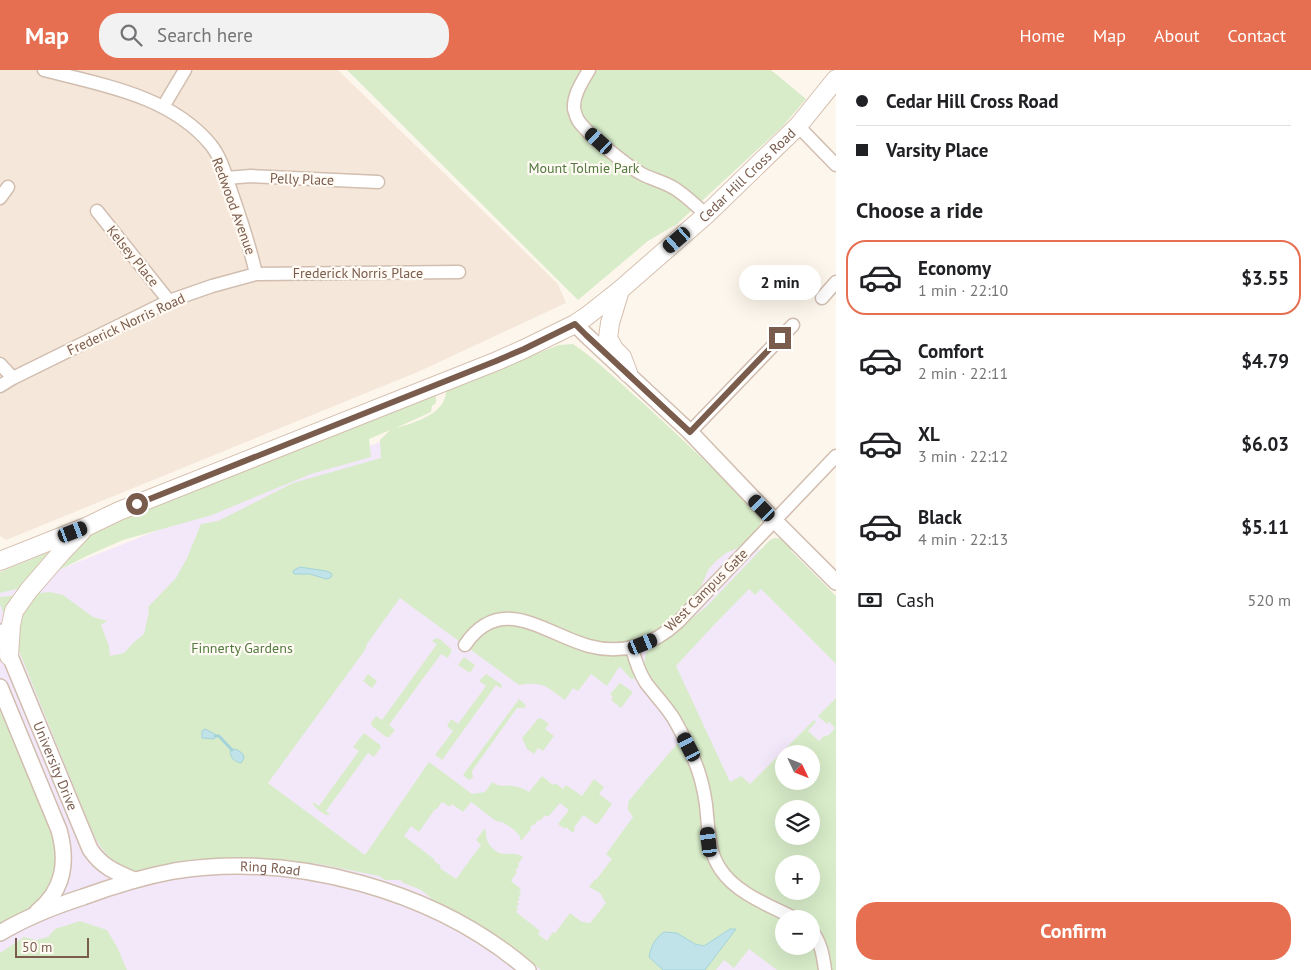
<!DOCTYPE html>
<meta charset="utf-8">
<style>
:root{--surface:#fff;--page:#f2f2f2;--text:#202124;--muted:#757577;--line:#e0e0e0;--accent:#e76f51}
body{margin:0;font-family:"PT Sans",sans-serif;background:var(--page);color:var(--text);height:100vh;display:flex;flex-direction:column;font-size:19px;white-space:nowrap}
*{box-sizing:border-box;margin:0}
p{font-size:16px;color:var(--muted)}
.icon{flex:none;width:28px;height:28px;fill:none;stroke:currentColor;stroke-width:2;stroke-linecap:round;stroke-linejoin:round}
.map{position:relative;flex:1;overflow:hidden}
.details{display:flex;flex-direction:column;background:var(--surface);width:475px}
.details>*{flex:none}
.banner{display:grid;align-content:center;height:110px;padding:0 20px;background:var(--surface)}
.needle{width:32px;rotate:133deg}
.tools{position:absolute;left:775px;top:675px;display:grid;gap:10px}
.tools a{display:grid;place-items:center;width:45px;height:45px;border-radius:50%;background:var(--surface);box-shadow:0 5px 20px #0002;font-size:25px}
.scale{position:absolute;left:15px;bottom:12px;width:74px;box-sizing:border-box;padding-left:5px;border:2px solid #7a5c4d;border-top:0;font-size:14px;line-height:18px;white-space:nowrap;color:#7a5c4d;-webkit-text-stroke:4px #fffaf3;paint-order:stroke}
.end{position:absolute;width:22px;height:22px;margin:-11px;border:6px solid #7a5c4d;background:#fff;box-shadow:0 0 0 2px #fff}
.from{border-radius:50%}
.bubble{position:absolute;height:35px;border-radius:18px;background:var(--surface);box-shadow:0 5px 20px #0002;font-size:16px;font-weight:800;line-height:35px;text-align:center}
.car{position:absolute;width:15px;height:30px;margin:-15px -8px;border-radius:6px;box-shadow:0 0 4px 1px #0007;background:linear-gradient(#222 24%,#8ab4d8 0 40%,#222 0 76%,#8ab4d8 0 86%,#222 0)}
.banner b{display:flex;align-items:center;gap:18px;height:48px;font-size:19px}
.banner b+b{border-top:1px solid var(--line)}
.banner i{width:12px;height:12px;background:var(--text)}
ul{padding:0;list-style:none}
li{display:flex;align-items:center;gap:15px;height:75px;margin:0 10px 8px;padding:0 10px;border:2px solid transparent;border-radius:20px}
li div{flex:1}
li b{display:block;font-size:19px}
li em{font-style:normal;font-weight:800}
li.active{border-color:var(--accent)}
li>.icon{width:45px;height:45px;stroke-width:1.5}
h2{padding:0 20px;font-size:22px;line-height:60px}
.pay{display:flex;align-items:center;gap:12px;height:55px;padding:0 20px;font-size:19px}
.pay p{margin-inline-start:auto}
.primary-button{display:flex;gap:10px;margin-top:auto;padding:10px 20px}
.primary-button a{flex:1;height:58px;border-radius:20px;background:var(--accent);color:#fff;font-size:20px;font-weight:800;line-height:58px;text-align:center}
header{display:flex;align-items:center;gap:30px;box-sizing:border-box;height:70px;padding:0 25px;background:var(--accent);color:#fff}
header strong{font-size:24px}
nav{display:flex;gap:28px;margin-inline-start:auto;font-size:18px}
.search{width:350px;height:45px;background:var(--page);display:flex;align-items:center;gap:12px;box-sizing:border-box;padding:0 18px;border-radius:20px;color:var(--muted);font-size:19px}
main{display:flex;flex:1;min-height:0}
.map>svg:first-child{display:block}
</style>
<header>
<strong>Map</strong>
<div class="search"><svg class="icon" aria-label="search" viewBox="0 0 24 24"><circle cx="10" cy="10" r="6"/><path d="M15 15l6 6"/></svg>Search here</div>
<nav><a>Home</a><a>Map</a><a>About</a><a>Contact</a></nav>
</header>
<main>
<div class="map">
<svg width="836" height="900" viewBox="0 0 836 900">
<rect width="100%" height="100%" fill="#fdf6ec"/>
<path fill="#f5e8da" d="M0 0H338L558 214 566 233 420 301 6 470 0 466Z"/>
<path fill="#f3e8fa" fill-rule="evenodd" d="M475 334 650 370 836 556V900H0V523ZM784 684H811V711H784ZM784 739H811V766H784ZM784 794H811V821H784ZM784 849H811V876H784Z"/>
<path fill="#d8ecc9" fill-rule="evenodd" d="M347 0H771L806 29 783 56 677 154 648 171 578 230Z
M573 274C598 291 620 313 643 333 682 369 721 405 758 444L761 451 759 458 750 468 740 477 726 483 716 491 708 500 699 522 664 558 637 573 627 588 633 596 638 608 631 609 622 599 619 597 607 616 591 604 578 621 573 618 565 630C546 616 542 611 519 615L400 528 367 574 365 580 268 713 365 785 429 692 472 724 485 722 492 712C504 719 502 714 513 716 519 717 525 719 529 722L542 706 553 715 555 713 563 719 566 715 582 726 594 709 604 717 599 724 612 734 597 755 583 745 574 758 575 759 573 763 566 757 565 759 558 754 569 740 560 733 548 747 545 745 540 751 538 750 534 755H532L530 758 531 759 521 771 519 765 513 759 502 752 496 751 471 732 463 742 452 734 450 737 442 732 437 739H435L419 762 411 756 404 766 434 789V791L441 796 440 798 456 809 481 775 476 770 485 758C487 764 485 769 489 774 500 791 512 779 523 787L518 794 519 796 515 801 517 802 511 811 521 819 519 822 521 824 518 828 520 829 517 832 519 834 516 837 518 838 516 842 540 861 538 864 547 871 553 862 555 863 570 843 582 852 590 853 606 833 600 823 589 817 595 809 596 810 612 789 606 784 633 747 628 740V732L646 710 678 673 689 665 651 610 644 595 646 583 652 577 668 568 707 536 770 470C779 465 785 470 791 477V481L836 526V594L761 519 755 525 749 519 711 558 676 596 730 712 741 706 750 714 814 650 816 652 808 661 819 671 824 666 829 665 835 658 829 652 827 654 818 646 836 628V900H777L749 879 734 898 724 890 716 900H541L504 871 463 846 436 834 430 827 421 820 404 813 400 810H385L379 806 314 793H283L138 803C114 799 101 780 91 759L0 534V527L50 522 63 525 93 547 107 551 101 555 109 576 110 586 124 583 134 572 144 564 149 541 148 537 176 508 187 488 201 454 218 451 293 413 381 388 380 370 390 360 369 369 371 387 311 404 212 445 123 470 91 484 53 503 85 468 116 452 436 322V333L432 336 431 342 396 358C411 354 433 347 442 334 445 330 446 323 447 318L559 275ZM784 684H811V711H784ZM784 739H811V766H784ZM784 794H811V821H784ZM784 849H811V876H784Z
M57 479 28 516 0 523V502Z
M436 568 441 570 452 580 448 588 441 584 389 655 395 660 389 667H386L372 656 371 653 376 646 382 650 437 574 432 571Z
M464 587 475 595 470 603 458 595Z
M368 604 377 611 372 618 363 611Z
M486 604 501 614 502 617 501 618 496 615 442 690 435 685 453 661 447 656 451 649 458 654 486 616 479 611Z
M620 613 633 622 621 638 611 630 613 627 610 624Z
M519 629 526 635 524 638H517L472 701 473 707 471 709 469 710 463 705Z
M0 634 56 772C56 779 57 788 56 795 53 825 23 843 0 857Z
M541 648 549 654 545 659 554 666 543 681 538 678 534 684 527 679 522 668 538 649Z
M364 663 380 675 381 677 374 687 368 683 326 741 330 744 328 745C323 744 316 739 313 734V732L319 736 359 681 353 677Z
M80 851 107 860 117 877 127 900H0V883L24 867 36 870 48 867 55 859Z"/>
<path fill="#bfe3e8" stroke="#a5d3da" d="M300 497 326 501 331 503 332 506 330 508 326 509 310 504H294L293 502 294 500Z
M205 659 215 664 216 667 214 669 202 668V661Z
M233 679 238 680 243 684 244 688 241 693C234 691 231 689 230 681Z
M730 859H736L705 900H663L649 887C651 876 655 868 664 862L677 863 695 874 704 876Z"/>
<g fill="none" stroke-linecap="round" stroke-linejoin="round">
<path stroke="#a5d3da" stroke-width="3" d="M215 666H219L232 680"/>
<defs>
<path id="minor" d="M44 0C103 15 171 26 211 75 222 89 226 107 232 124 241 150 250 176 256 204
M589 0C582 12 573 25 574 39 575 42 576 47 578 50 586 63 627 96 642 104 653 110 666 112 677 120 687 127 697 136 706 145
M163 37 185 0
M798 56 836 95
M226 108 251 106 378 112
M0 128 8 117
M97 141 169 231
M822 228 836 212
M0 294 13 308
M0 316 13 308 169 231 212 216 256 204 459 202
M690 362 793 255
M465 575C501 522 545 564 589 576 622 585 654 575 678 552L836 386
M632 578C635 590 639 602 646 613 655 625 666 636 674 649 683 665 692 683 698 700 703 715 706 730 707 745 709 765 709 783 721 800 737 824 771 836 796 849
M811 860C821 872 823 885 825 900"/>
<g id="tertiary">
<path d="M575 254 586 265 690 362 774 450 836 512"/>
<path id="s1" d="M0 562 90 779C101 796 115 802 134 810"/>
<path d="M0 617 59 760C68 792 64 820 37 842"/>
<path id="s2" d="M0 863C25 848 55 836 83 827 113 816 142 807 174 801 294 782 435 820 528 900"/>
</g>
<g id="secondary">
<path d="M620 220 610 253 608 268 614 279 622 287 628 303"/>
<path id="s3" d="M0 491 88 456 119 441 497 291 524 279 575 254 587 246 620 220 706 145 798 56 836 9"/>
<path d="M9 586 11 555 14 541 29 520 61 483 82 461"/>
</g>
</defs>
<use href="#minor" stroke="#d1beb0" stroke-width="15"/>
<use href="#tertiary" stroke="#d1beb0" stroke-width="18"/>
<use href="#secondary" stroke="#d6c0b0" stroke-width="20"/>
<use href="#minor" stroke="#fff" stroke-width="12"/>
<use href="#tertiary" stroke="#fff" stroke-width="15"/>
<use href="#secondary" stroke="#fff" stroke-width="18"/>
</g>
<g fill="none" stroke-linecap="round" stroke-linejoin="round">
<path stroke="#7a5c4d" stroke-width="6" d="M137 434 496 291 524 279 575 254 586 265 690 362 780 268"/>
</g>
<g text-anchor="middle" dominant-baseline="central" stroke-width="4.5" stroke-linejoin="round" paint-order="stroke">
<g font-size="14" fill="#537a41" stroke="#fffaf3">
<text x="584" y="98">Mount Tolmie Park</text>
<text x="242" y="578">Finnerty Gardens</text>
</g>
<g font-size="14" fill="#7a5c4d" stroke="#fffaf3">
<text stroke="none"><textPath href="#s3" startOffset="850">Cedar Hill Cross Road</textPath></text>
<text transform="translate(302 109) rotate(2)">Pelly Place</text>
<text transform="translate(234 136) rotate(70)">Redwood Avenue</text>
<text transform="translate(133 186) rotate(51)">Kelsey Place</text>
<text x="358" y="203">Frederick Norris Place</text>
<text transform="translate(126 254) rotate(-25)">Frederick Norris Road</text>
<text transform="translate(706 520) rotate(-45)">West Campus Gate</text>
<text stroke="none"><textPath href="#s1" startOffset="145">University Drive</textPath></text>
<text stroke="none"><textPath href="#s2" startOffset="282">Ring Road</textPath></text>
</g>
</g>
</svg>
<div class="tools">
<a><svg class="needle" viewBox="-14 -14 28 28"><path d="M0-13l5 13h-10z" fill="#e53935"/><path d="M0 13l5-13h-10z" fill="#757577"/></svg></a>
<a><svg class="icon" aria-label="layers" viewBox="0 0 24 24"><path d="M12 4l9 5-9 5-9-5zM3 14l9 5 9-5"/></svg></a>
<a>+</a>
<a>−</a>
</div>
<div class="scale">50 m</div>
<i class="end from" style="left:137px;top:434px"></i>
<i class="end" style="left:780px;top:268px"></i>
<div class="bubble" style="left:739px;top:195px;width:82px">2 min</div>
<i class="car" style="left:599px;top:71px;rotate:312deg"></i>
<i class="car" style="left:677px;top:170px;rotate:229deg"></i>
<i class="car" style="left:762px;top:438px;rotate:316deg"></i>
<i class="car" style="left:73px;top:462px;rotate:69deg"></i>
<i class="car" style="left:643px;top:574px;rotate:68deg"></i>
<i class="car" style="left:689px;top:677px;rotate:332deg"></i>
<i class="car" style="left:709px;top:772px;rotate:353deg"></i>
</div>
<section class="details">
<div class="banner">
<b><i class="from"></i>Cedar Hill Cross Road</b>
<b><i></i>Varsity Place</b>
</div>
<h2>Choose a ride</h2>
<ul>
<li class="active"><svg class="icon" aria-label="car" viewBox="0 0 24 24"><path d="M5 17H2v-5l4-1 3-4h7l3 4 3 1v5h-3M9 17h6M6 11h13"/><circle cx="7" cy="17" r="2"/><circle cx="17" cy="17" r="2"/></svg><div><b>Economy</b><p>1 min · 22:10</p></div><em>$3.55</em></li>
<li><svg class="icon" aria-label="car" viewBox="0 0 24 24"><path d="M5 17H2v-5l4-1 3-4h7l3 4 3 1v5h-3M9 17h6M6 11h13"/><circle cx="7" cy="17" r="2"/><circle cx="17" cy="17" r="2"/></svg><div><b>Comfort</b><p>2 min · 22:11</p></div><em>$4.79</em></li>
<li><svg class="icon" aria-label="car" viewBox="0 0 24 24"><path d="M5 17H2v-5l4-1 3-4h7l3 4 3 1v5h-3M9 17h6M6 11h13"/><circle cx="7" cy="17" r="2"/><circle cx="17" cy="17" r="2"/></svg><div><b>XL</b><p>3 min · 22:12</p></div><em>$6.03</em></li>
<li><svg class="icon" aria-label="car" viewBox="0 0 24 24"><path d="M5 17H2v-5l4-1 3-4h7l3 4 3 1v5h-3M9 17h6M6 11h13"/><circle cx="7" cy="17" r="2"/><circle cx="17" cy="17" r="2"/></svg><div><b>Black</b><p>4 min · 22:13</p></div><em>$5.11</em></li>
</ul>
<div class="pay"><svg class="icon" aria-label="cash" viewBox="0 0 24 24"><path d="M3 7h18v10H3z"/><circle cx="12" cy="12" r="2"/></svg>Cash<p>520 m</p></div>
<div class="primary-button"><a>Confirm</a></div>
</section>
</main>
